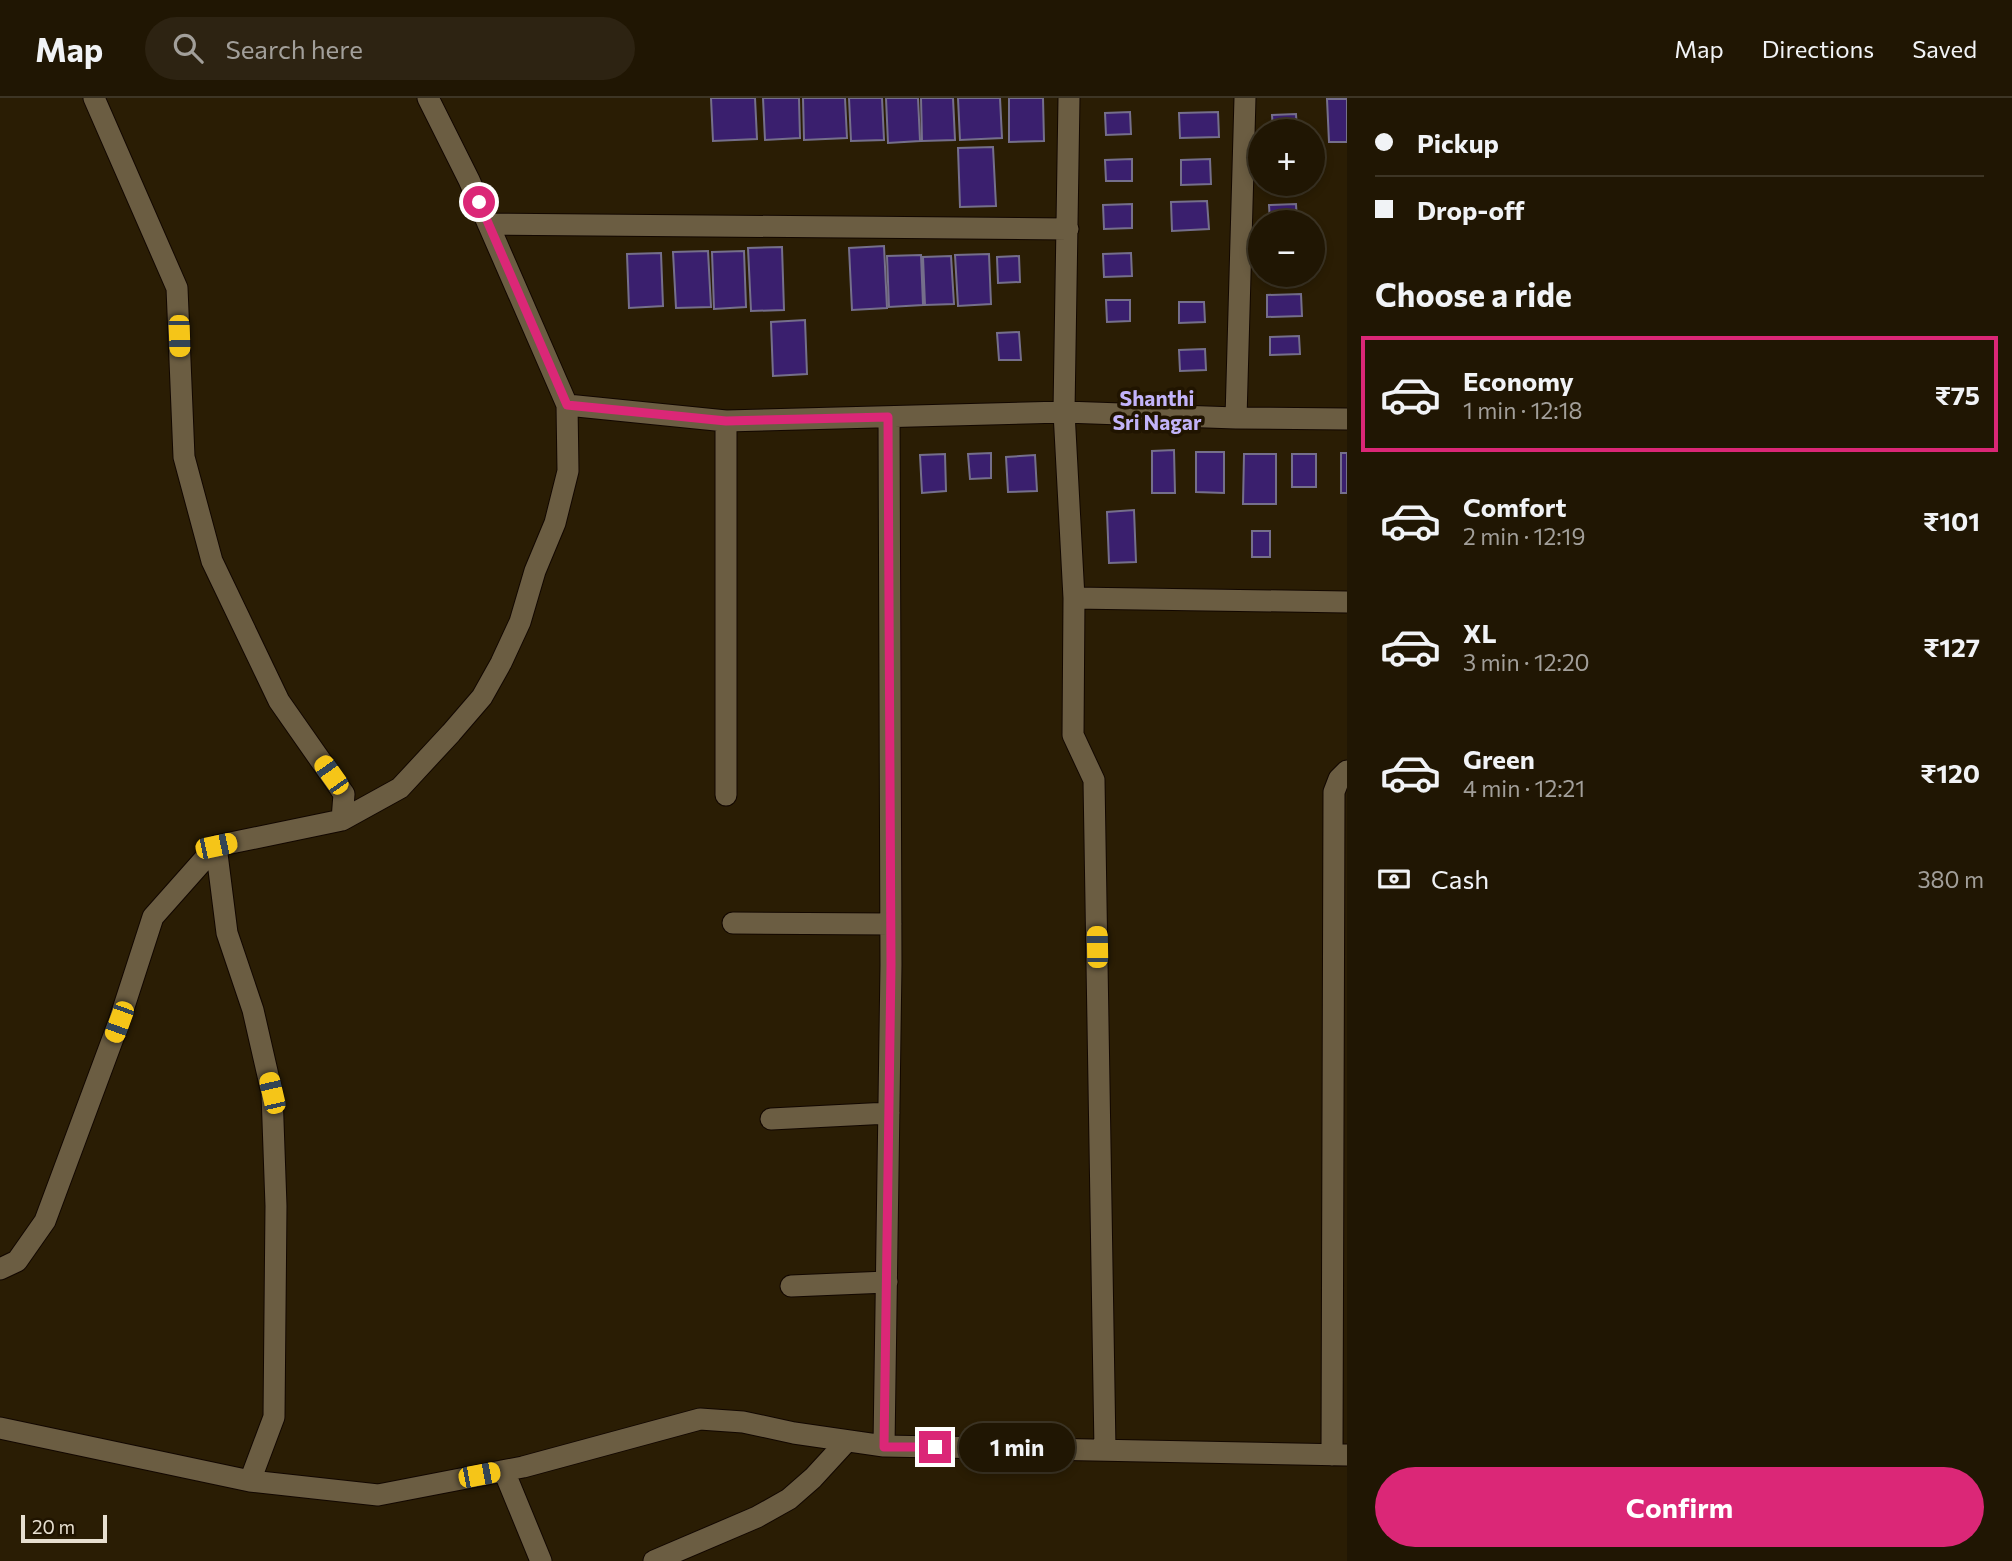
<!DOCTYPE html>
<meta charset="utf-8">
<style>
:root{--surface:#201603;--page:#2d2312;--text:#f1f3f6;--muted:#a29f9a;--line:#3d3525;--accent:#db2777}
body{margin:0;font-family:Commissioner,sans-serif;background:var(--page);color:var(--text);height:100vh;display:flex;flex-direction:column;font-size:26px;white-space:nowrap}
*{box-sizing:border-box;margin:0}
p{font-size:23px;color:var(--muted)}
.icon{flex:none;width:38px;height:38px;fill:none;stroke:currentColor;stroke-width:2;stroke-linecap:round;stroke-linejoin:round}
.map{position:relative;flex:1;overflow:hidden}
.details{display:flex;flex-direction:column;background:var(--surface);width:665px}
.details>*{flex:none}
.guide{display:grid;align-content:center;height:154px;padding:0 28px;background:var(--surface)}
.tools{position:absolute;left:1248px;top:21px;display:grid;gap:14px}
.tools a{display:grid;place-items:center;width:77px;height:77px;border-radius:50%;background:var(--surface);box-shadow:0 4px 10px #0003,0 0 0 2px var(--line);font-size:35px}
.scale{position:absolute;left:21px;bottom:18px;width:86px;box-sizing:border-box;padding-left:7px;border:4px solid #e7dfd0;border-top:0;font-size:19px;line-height:24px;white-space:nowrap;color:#e7dfd0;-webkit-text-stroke:5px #201400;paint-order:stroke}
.end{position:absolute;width:32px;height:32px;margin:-16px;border:9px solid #db2777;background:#fff;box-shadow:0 0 0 4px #fff}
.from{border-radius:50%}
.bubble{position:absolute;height:49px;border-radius:24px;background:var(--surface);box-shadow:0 4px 10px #0003,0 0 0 2px var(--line);font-size:23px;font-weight:700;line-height:49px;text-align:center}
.car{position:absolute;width:21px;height:42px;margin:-21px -10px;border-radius:9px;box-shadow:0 0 5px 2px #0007;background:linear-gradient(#f5c518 24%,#345 0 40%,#f5c518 0 76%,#345 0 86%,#f5c518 0)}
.guide b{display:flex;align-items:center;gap:24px;height:66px;font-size:26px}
.guide b+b{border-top:2px solid var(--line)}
.guide i{width:18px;height:18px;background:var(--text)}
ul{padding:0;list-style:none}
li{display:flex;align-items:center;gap:21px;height:116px;margin:0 14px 10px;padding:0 14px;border:4px solid transparent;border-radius:0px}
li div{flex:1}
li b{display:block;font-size:26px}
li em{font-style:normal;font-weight:700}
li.current{border-color:var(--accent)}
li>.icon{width:63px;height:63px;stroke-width:1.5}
h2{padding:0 28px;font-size:32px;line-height:84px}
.pay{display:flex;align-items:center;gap:18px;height:77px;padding:0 28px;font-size:26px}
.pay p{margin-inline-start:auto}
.button{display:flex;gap:14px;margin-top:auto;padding:14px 28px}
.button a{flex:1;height:80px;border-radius:42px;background:var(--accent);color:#fff;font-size:28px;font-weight:700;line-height:80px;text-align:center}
header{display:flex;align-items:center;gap:42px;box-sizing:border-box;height:98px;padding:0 35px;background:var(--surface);border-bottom:2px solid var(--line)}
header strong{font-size:33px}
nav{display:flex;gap:38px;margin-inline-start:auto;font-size:24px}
.search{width:490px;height:63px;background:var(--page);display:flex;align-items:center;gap:18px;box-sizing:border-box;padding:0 24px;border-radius:38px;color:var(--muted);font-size:26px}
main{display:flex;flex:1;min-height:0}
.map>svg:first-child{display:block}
</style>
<header>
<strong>Map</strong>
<div class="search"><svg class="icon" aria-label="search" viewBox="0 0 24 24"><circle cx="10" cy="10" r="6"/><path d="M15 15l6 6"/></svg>Search here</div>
<nav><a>Map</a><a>Directions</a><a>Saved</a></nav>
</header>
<main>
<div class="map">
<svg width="1347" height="1463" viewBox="0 0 1347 1463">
<rect width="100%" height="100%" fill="#2a1d04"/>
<path fill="#3a1f6e" stroke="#756f8b" stroke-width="2" d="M711 0H755L757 41 713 43Z
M763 0H799L800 40 765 42Z
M803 0H845L847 40 804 42Z
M849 0H882L884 42 851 43Z
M886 0H918L920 43 888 45Z
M921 0H953L955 42 922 43Z
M958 0H1000L1002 40 960 42Z
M1009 0H1043L1044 43 1009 44Z
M1327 1H1347V44H1329Z
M1130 14 1131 36 1106 37 1105 15Z
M1218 14 1219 39 1180 40 1179 15Z
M1296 16 1297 33H1273L1272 17Z
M993 49 996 108 960 109 958 50Z
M1132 61V83H1106L1105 62Z
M1210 61 1211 86 1181 87V62Z
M1207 103 1209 131 1172 133 1171 104Z
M1132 106V130L1104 131 1103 107Z
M1296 106 1297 124H1270L1269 107Z
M884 148 887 210 852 212 849 150Z
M782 149 784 212 751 213 748 150Z
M708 153 711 209 676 210 673 154Z
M744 153 746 209 714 211 712 154Z
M661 155 663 208 629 210 627 156Z
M1131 155 1132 178 1104 179 1103 156Z
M989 156 991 206 958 208 955 157Z
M921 157 923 207 889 209 887 158Z
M951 158 954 206 925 207 923 159Z
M1019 158 1020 184 998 185 997 159Z
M1301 196 1302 218 1267 219V197Z
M1106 202H1130V223L1107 224Z
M1179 204H1204L1205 224 1179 225Z
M805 222 807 276 773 278 771 224Z
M1019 234 1021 262H999L997 235Z
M1299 238 1300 256 1270 257V239Z
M1205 251 1206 272 1180 273 1179 252Z
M1174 352 1175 395H1152V353Z
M1196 354H1224V395L1196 394Z
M991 355V380L970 381 968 356Z
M1341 355H1347V395H1341Z
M945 356 946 393 922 395 920 357Z
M1244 356H1276V406H1243Z
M1292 356H1316V389H1292Z
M1035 357 1037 393 1008 394 1006 359Z
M1134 412 1136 464 1109 465 1107 414Z
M1252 433H1270V459H1252Z"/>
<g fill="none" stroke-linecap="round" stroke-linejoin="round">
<defs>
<path id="minor" d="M94 0 177 190 184 359 212 463 279 603 344 696 342 722 400 690 451 635 482 599 501 565 520 524 535 473 555 425 568 373 567 307
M428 0 469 82 567 307 726 323 1064 314 1236 320 1347 321
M1069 0 1064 314 1074 500 1073 637 1094 682 1105 1352
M488 126 1068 131
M889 319 891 867 884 1348 1347 1357
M1236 320 1245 0
M1074 500 1347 504
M726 697V323
M216 748 227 835 253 912 272 995 276 1108 274 1319 250 1383
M733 825 891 826
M771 1021 889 1015
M0 1171 17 1163 45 1123 119 924 153 819 216 748 342 722
M791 1188 887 1184
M0 1330 250 1383 378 1397 523 1369 700 1321 743 1324 794 1335 884 1348
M1332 1357 1334 694 1339 681 1347 673
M504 1373 541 1463
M654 1463 757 1419 789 1401 813 1380 847 1343"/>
</defs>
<use href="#minor" stroke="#120700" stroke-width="23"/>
<use href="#minor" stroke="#6b5d42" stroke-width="21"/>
</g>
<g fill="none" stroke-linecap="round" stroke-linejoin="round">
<path stroke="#db2777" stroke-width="9" d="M479 104 567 307 726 323 888 319 891 867 884 1349H935"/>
</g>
<g text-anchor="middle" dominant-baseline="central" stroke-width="7" stroke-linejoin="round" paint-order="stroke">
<g font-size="21" font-weight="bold" fill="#c2b3f9" stroke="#201400">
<text x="1157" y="299">Shanthi<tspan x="1157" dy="24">Sri Nagar</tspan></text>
</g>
</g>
</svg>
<div class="tools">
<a>+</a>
<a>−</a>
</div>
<div class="scale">20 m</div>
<i class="end from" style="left:479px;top:104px"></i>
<i class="end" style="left:935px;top:1349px"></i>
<div class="bubble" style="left:959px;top:1325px;width:116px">1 min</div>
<i class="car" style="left:179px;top:238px;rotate:178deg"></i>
<i class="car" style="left:331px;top:677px;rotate:325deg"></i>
<i class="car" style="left:216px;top:748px;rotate:78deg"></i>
<i class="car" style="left:1097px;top:849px;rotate:359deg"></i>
<i class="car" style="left:119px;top:924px;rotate:200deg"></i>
<i class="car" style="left:272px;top:995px;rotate:347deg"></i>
<i class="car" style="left:479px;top:1377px;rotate:79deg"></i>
</div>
<section class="details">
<div class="guide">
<b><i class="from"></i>Pickup</b>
<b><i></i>Drop-off</b>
</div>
<h2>Choose a ride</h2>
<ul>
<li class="current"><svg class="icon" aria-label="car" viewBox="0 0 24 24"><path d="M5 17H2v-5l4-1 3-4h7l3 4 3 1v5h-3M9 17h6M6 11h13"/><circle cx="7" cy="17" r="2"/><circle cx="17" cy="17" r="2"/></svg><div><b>Economy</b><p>1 min · 12:18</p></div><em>₹75</em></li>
<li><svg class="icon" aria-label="car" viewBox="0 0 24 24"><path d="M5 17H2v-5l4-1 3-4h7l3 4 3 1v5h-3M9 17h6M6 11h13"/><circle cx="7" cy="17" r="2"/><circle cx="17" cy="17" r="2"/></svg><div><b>Comfort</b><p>2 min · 12:19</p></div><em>₹101</em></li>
<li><svg class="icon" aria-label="car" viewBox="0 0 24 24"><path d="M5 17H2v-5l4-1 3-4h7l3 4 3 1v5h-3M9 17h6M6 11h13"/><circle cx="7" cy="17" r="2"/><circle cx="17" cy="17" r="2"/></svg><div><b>XL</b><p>3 min · 12:20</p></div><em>₹127</em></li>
<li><svg class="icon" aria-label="car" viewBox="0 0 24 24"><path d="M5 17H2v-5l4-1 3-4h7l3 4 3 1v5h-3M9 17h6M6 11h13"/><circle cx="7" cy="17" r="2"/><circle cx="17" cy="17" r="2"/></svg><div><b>Green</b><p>4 min · 12:21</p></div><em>₹120</em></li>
</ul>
<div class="pay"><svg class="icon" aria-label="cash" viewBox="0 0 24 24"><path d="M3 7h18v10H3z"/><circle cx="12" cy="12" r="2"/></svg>Cash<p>380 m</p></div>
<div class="button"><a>Confirm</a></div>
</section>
</main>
